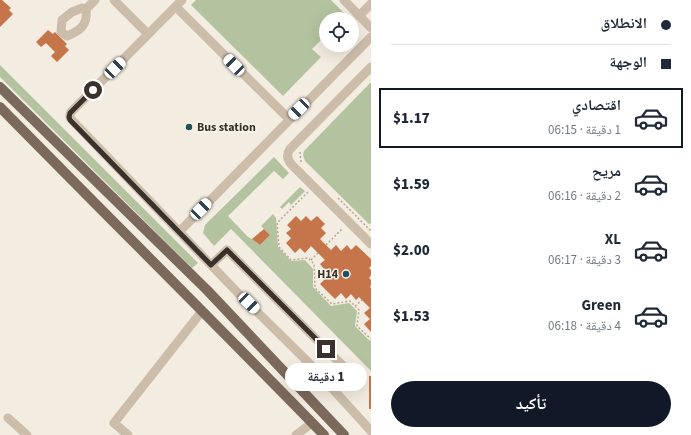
<!DOCTYPE html>
<html lang="ar">
<meta charset="utf-8">
<style>
:root{--surface:#fff;--page:#f6f6f7;--text:#1f2937;--muted:#747a83;--line:#e0e1e3;--accent:#111827}
body{margin:0;font-family:"Source Sans 3","Noto Naskh Arabic",sans-serif;background:var(--page);color:var(--text);direction:rtl;height:100vh;display:flex;flex-direction:column;font-size:15px;white-space:nowrap}
*{box-sizing:border-box;margin:0}
p{font-size:13px;color:var(--muted)}
.icon{flex:none;width:22px;height:22px;fill:none;stroke:currentColor;stroke-width:2;stroke-linecap:round;stroke-linejoin:round}
.map{position:relative;flex:1;overflow:hidden;direction:ltr}
.side{display:flex;flex-direction:column;background:var(--surface);width:320px}
.side>*{flex:none}
.banner{display:grid;align-content:center;height:88px;padding:0 20px;background:var(--surface)}
.tools{position:absolute;left:319px;top:12px;display:grid;gap:8px}
.tools a{display:grid;place-items:center;width:40px;height:40px;border-radius:50%;background:var(--surface);box-shadow:0 4px 16px #0002;font-size:20px}
.end{position:absolute;width:18px;height:18px;margin:-9px;border:5px solid #39312a;background:#fff;box-shadow:0 0 0 2px #fff}
.from{border-radius:50%}
.bubble{position:absolute;height:28px;border-radius:14px;background:var(--surface);box-shadow:0 4px 16px #0002;font-size:13px;font-weight:800;line-height:28px;text-align:center;direction:rtl}
.car{position:absolute;width:12px;height:24px;margin:-12px -6px;border-radius:5px;box-shadow:0 0 3px 1px #0007;background:linear-gradient(#fff 24%,#345 0 40%,#fff 0 76%,#345 0 86%,#fff 0)}
.banner b{display:flex;align-items:center;gap:14px;height:38px;font-size:15px}
.banner b+b{border-top:1px solid var(--line)}
.banner i{width:10px;height:10px;background:var(--text)}
ul{padding:0;list-style:none}
li{display:flex;align-items:center;gap:12px;height:60px;margin:0 8px 6px;padding:0 12px;border:2px solid transparent;border-radius:0px}
li div{flex:1}
li b{display:block;font-size:15px}
li em{font-style:normal;font-weight:800}
li.active{border-color:var(--accent)}
li>.icon{width:36px;height:36px;stroke-width:1.5}
.action{display:flex;gap:8px;margin-top:auto;padding:8px 20px}
.action a{flex:1;height:46px;border-radius:24px;background:var(--accent);color:#fff;font-size:16px;font-weight:800;line-height:46px;text-align:center}
main{display:flex;flex:1;min-height:0}
.map>svg:first-child{display:block}
</style>
<main>
<section class="side">
<div class="banner">
<b><i class="from"></i>الانطلاق</b>
<b><i></i>الوجهة</b>
</div>
<ul>
<li class="active"><svg class="icon" aria-label="car" viewBox="0 0 24 24"><path d="M5 17H2v-5l4-1 3-4h7l3 4 3 1v5h-3M9 17h6M6 11h13"/><circle cx="7" cy="17" r="2"/><circle cx="17" cy="17" r="2"/></svg><div><b>اقتصادي</b><p>1 دقيقة · 06:15</p></div><em>$1.17</em></li>
<li><svg class="icon" aria-label="car" viewBox="0 0 24 24"><path d="M5 17H2v-5l4-1 3-4h7l3 4 3 1v5h-3M9 17h6M6 11h13"/><circle cx="7" cy="17" r="2"/><circle cx="17" cy="17" r="2"/></svg><div><b>مريح</b><p>2 دقيقة · 06:16</p></div><em>$1.59</em></li>
<li><svg class="icon" aria-label="car" viewBox="0 0 24 24"><path d="M5 17H2v-5l4-1 3-4h7l3 4 3 1v5h-3M9 17h6M6 11h13"/><circle cx="7" cy="17" r="2"/><circle cx="17" cy="17" r="2"/></svg><div><b>XL</b><p>3 دقيقة · 06:17</p></div><em>$2.00</em></li>
<li><svg class="icon" aria-label="car" viewBox="0 0 24 24"><path d="M5 17H2v-5l4-1 3-4h7l3 4 3 1v5h-3M9 17h6M6 11h13"/><circle cx="7" cy="17" r="2"/><circle cx="17" cy="17" r="2"/></svg><div><b>Green</b><p>4 دقيقة · 06:18</p></div><em>$1.53</em></li>
</ul>
<div class="action"><a>تأكيد</a></div>
</section>
<div class="map">
<svg width="371" height="435" viewBox="0 0 371 435">
<rect width="100%" height="100%" fill="#f3ece0"/>
<path fill="#b3c39f" d="M196 0H331L350 19H326V37L325 36 312 49 321 57 283 96 191 5Z
M0 65 198 263 192 268 0 77Z
M370 83H371V223L369 224 305 161 303 155 304 151Z
M274 157 289 173 283 179 274 171 228 216 248 237 252 239 260 245 270 235 261 226 273 214 276 218 278 247 291 261 305 260 313 269V287L331 306 349 303 357 311 355 326 369 340 371 341V371L231 229 214 246 203 233 205 225Z
M300 187 305 191 291 205 289 202 282 209 280 207Z"/>
<path fill="#c6754b" d="M0 0H2L11 8 9 10 13 14 0 27Z
M48 30 53 34 55 32 67 44 65 46 69 50 57 62 51 56 55 52 46 43 41 47 36 42Z
M296 216 301 221 306 216 311 221 317 216 325 224 321 228 326 233 320 239 331 250 336 245 341 251 347 245 351 250 356 245 371 259V266L369 268 371 270V275L369 278 371 280V285L370 287 371 288V332L364 324 370 319 364 313 370 308 359 297 356 300 351 294 346 299 341 293 335 299 320 284 325 279 320 273 324 269 320 264 325 260 311 246 305 253 300 248 295 253 286 243 291 238 286 233 291 229 287 225Z
M264 229 270 235 260 245 252 239Z
M369 376H371V409H369Z"/>
<g fill="none" stroke-linecap="round" stroke-linejoin="round">
<path stroke="#b8a795" stroke-width="1.5" stroke-dasharray="2 2" stroke-linecap="butt" d="M300 152 301 162
M308 192 277 223 279 247 291 260 308 258 314 264 315 288 332 304 350 301 359 310 357 326 371 339
M338 198 371 231
M326 245 343 228
M311 260 318 253
M355 306 362 300"/>
<path stroke="#ccbdab" stroke-width="9" d="M114 0 148 34
M182 0 71 112 70 115V118L238 293 308 362 371 431
M344 0 371 28
M176 7 289 119
M82 8 86 9C88 25 80 31 67 36L61 32 62 20 72 12Z
M86 9 95 0
M359 16 371 4
M371 67 290 149C286 155 287 160 292 165L371 244
M179 232 371 37
M211 265 227 250 348 371 342 382 334 390
M8 418 27 435
M128 435 114 423 202 311
M296 435 312 423"/>
<path stroke="#7b695b" stroke-width="10" d="M0 87 207 290 344 435
M0 107C108 217 217 325 324 435"/>
</g>
<g fill="none" stroke-linecap="round" stroke-linejoin="round">
<path stroke="#39312a" stroke-width="5" d="M93 90 70 113 69 117 70 120 211 265 227 250 326 349"/>
</g>
<g fill="#1f525c" stroke="#faf5ec" stroke-width="1.5">
<circle cx="189" cy="127" r="4"/>
<circle cx="346" cy="274" r="4"/>
</g>
<g text-anchor="middle" dominant-baseline="central" stroke-width="3" stroke-linejoin="round" paint-order="stroke">
<g font-size="12" font-weight="bold" fill="#39312a" stroke="#faf5ec" text-anchor="start">
<text x="197" y="127">Bus station</text>
<text x="338" y="274" text-anchor="end">H14</text>
</g>
</g>
</svg>
<div class="tools">
<a><svg class="icon" aria-label="locate" viewBox="0 0 24 24"><circle cx="12" cy="12" r="6"/><path d="M12 2v4M12 18v4M2 12h4M18 12h4"/></svg></a>
</div>
<i class="end from" style="left:93px;top:90px"></i>
<i class="end" style="left:326px;top:349px"></i>
<div class="bubble" style="left:285px;top:363px;width:82px">1 دقيقة</div>
<i class="car" style="left:234px;top:65px;rotate:315deg"></i>
<i class="car" style="left:115px;top:68px;rotate:45deg"></i>
<i class="car" style="left:299px;top:109px;rotate:225deg"></i>
<i class="car" style="left:201px;top:209px;rotate:44deg"></i>
<i class="car" style="left:249px;top:303px;rotate:134deg"></i>
</div>
</main>
